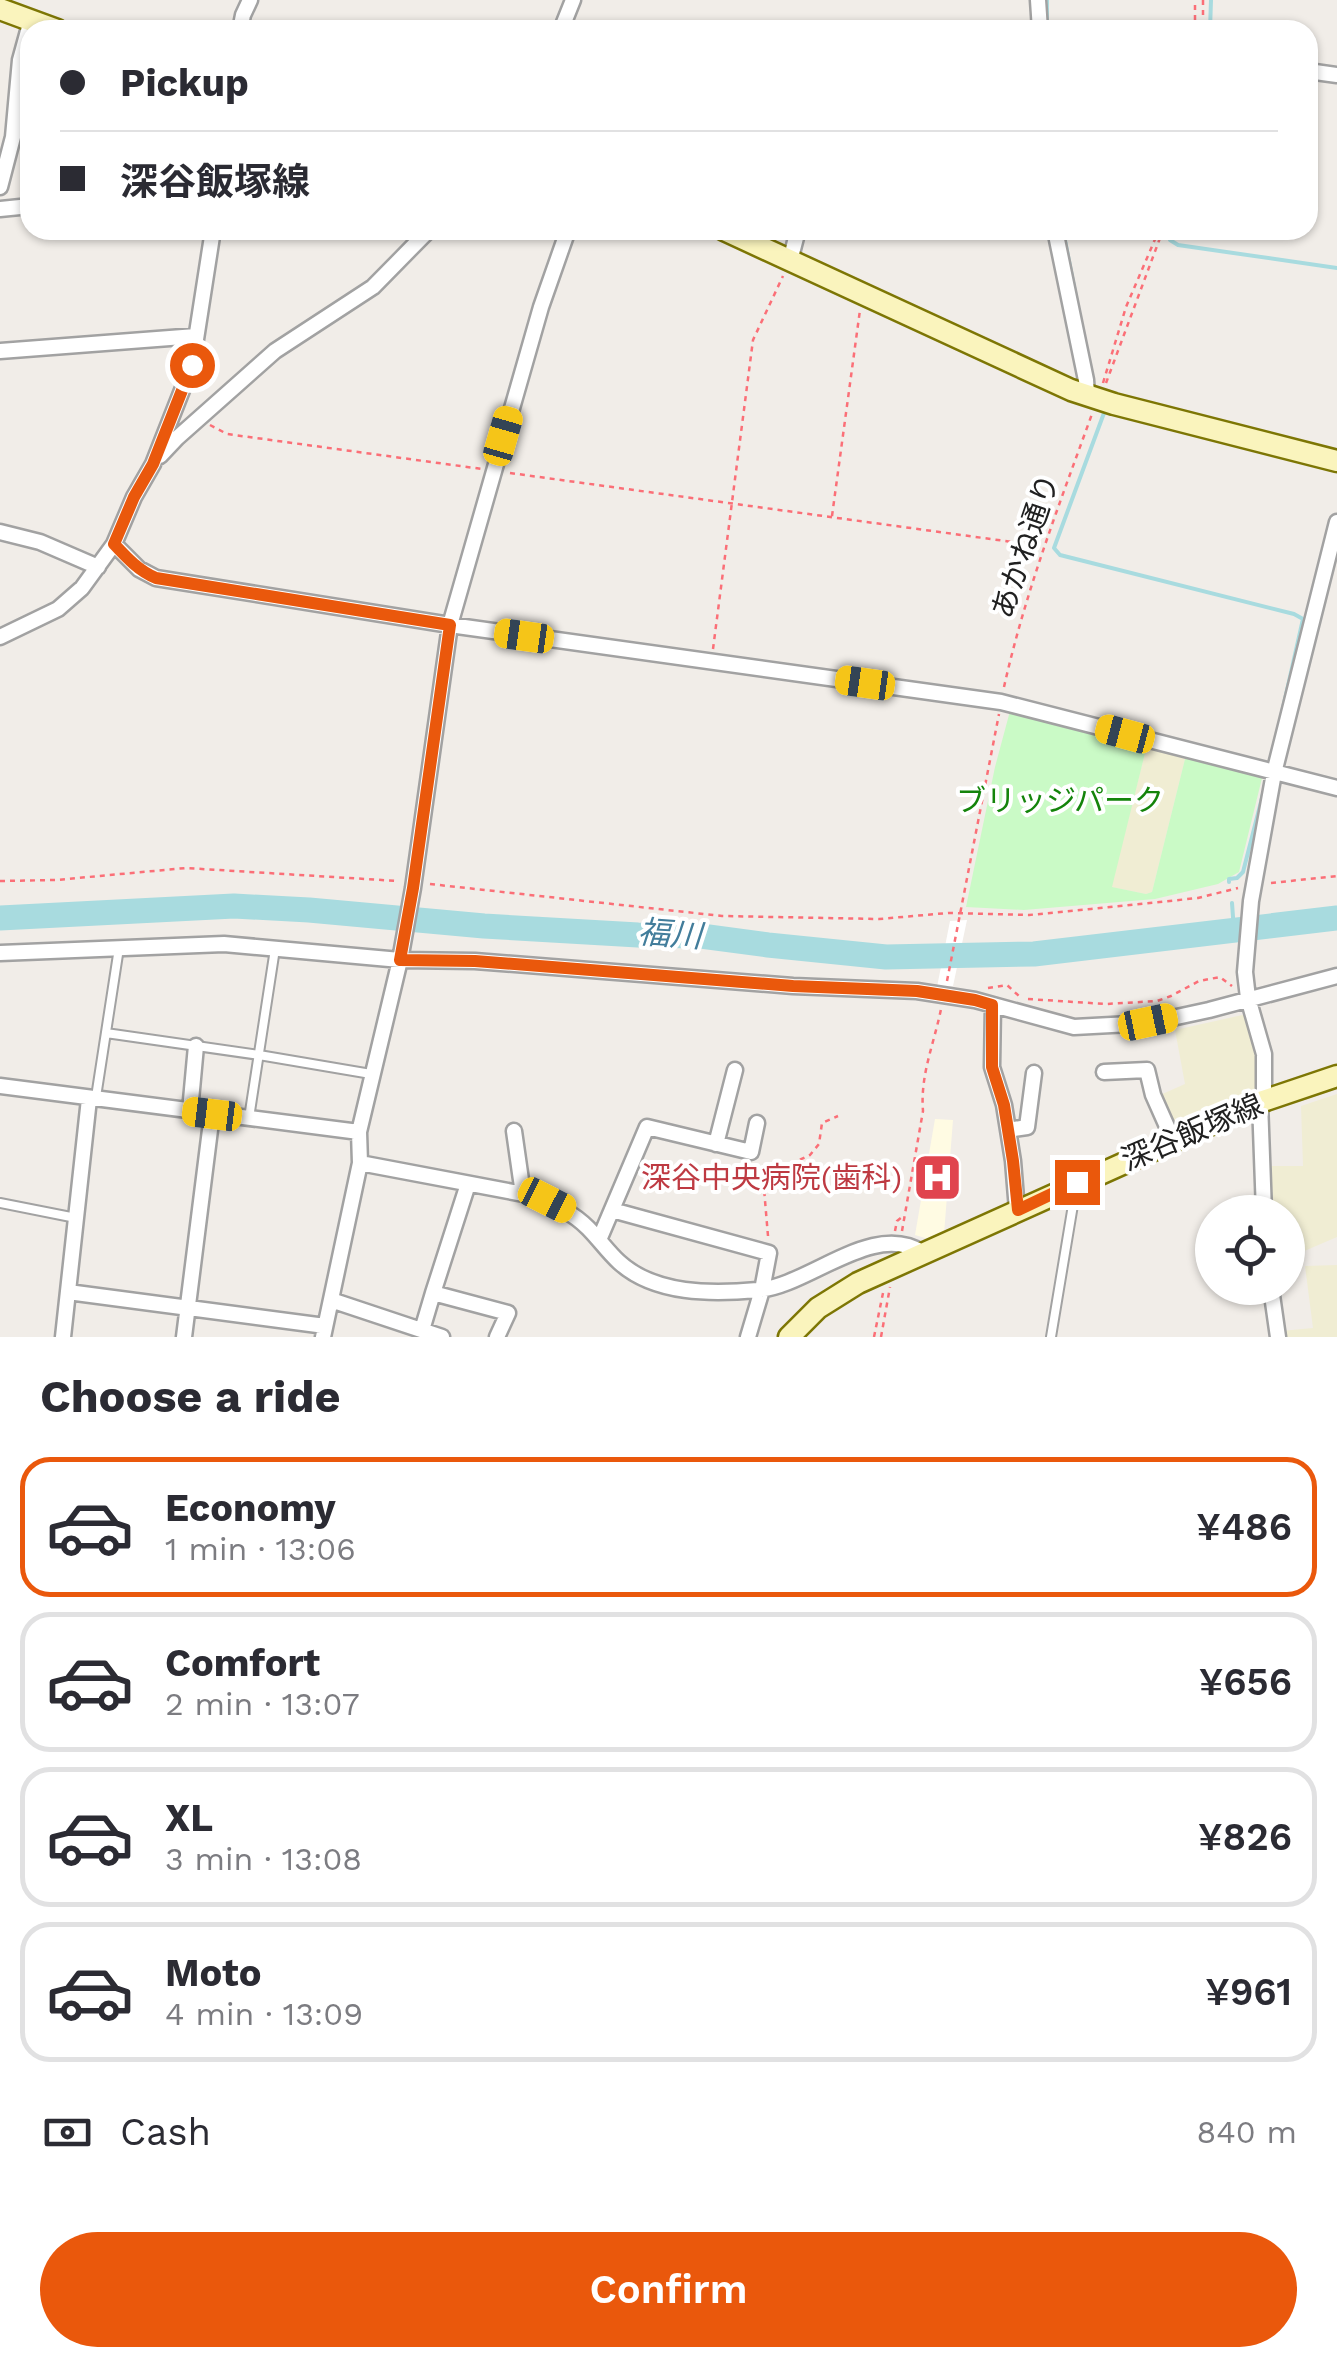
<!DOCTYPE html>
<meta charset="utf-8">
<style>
:root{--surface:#fff;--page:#f2f2f3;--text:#2b2b33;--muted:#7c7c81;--line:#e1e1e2;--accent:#ea580c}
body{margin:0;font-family:"Work Sans","Noto Sans JP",sans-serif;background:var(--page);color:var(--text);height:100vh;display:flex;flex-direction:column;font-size:38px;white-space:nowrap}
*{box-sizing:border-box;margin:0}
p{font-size:32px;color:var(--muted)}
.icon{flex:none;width:55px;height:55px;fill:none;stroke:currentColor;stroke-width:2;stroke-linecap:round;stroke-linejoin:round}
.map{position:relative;height:1337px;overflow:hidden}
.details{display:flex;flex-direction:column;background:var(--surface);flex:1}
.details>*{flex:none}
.banner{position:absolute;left:20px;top:20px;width:1298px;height:220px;border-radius:30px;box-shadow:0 2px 8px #0004;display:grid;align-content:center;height:220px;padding:0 40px;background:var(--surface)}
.buttons{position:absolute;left:1195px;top:1195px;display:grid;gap:20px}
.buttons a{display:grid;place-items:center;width:110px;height:110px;border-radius:50%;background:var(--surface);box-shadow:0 2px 8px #0004;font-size:50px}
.end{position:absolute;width:45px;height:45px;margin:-22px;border:12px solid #ea580c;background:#fff;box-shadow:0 0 0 5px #fff}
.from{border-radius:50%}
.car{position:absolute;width:30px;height:60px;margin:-30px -15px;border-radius:12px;box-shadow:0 0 8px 2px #0007;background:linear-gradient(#f5c518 24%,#345 0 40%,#f5c518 0 76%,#345 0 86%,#f5c518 0)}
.banner b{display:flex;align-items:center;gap:35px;height:95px;font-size:38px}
.banner b+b{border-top:2px solid var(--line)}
.banner i{width:25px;height:25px;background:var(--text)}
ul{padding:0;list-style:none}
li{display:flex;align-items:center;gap:30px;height:140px;margin:0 20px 15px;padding:0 20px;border:5px solid var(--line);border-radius:30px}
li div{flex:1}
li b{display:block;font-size:38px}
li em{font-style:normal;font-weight:600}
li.active{border-color:var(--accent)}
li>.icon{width:90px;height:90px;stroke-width:1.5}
h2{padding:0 40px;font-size:45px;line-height:120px}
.pay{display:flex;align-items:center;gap:25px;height:110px;padding:0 40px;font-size:38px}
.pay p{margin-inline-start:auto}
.cta{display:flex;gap:20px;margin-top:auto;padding:20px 40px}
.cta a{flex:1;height:115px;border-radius:60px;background:var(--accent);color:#fff;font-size:40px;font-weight:600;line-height:115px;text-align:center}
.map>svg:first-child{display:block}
</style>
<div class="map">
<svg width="1337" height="1337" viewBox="0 0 1337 1337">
<rect width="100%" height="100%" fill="#f1ede8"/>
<path fill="#fffbe3" d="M935 1119 953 1120 944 1234 932 1240 915 1235Z"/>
<path fill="#f0edd3" d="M1147 745 1186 755 1152 892 1146 894 1111 887Z
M1247 1014 1258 1056 1259 1073 1256 1094 1172 1131 1158 1096 1185 1084 1175 1030Z
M1337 1094V1237L1288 1258V1212H1268L1266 1166H1303L1301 1106Z
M1337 1265V1337H1282L1281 1331 1313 1328 1305 1266Z"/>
<path fill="#cafac6" d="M1010 711 1147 745 1112 887 1146 894 1152 892 1186 755 1263 774 1239 872 1218 884 1155 899 1024 910 966 907 995 767Z"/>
<path fill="#fff" d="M967 920 953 986 937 987 950 921Z"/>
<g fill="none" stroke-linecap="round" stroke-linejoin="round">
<path stroke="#a8dbdf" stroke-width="4" d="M1047 0V30
M1210 30 1211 0
M1063 230 1080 318
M1172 230 1170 240 1178 245 1337 268
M1104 413 1054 548 1060 555 1294 614 1303 619 1281 717
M1229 882V879L1237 878 1243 872 1263 794
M1232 903 1234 931"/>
<path stroke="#a8dbdf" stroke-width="25" d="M0 918 234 906 309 910 484 926 638 935 701 936 768 945 886 957 1034 954 1337 918"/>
<defs>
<path id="lane" d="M106 1033 259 1055 371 1074
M96 1097 119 948
M249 1118 275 949
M0 1203 76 1218
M1051 1337 1076 1187"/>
<path id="street" d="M1038 0 1040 30
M240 30 243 15 250 0
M561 30 573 0
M1308 71 1337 75
M0 187 13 137 20 60 31 20
M0 209 30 206
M1055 230 1086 380 1087 395
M790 261 798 230
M0 351 196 336
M160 456 177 438 275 351 373 287 429 230
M0 532 40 542 98 567
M114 544 139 569 156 578 450 625 1001 702 1337 788
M0 637 58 609 82 588 114 544 134 497 153 464 192 365 213 230
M0 953 224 944 400 960 475 961 793 986 917 991 975 1000 1074 1027 1149 1023 1209 1010 1337 976
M993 1005 992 1067 1004 1105 1013 1161 1017 1210
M1104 1072 1147 1070 1153 1095 1173 1140
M0 1086 359 1132
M1264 1100V1054L1248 998 1245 972 1251 901 1274 773 1337 522
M1260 1102 1264 1212
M190 1111 196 1046
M1008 1130 1027 1127 1034 1073
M514 1131 523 1194
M716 1144 735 1070
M360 1163 529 1195C551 1202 571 1211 588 1228 599 1239 608 1252 619 1262 655 1295 712 1294 758 1290 809 1286 873 1220 923 1253
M612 1210 769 1253 762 1290 748 1337
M599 1240 647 1127 751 1152 757 1123
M1271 1288 1278 1337
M68 1292 325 1326
M433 1293 468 1184
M331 1300 442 1337
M422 1330 433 1293 508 1313 497 1337
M63 1337 89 1099
M184 1337 212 1114
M323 1337 360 1163 359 1132 400 960 413 888 450 625 541 307 568 230"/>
<path id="secondary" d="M0 9 57 30
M724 230 1071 390 1114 404 1337 461
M789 1337 818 1308 858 1283 1260 1102 1337 1076"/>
</defs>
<use href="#lane" stroke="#a2a2a2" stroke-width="12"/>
<use href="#street" stroke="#a2a2a2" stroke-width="19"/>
<use href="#secondary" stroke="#7d7604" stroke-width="25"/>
<path stroke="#fb6f77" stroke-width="2.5" stroke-dasharray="5 5" stroke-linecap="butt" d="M1203 0V30
M1195 30V0
M1103 383 1126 307 1159 230
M1106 383 1163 230
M210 425 227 434 482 469
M510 473 1027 544
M832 516 860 310
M713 649 753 340 783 276
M1004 687C1025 593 1059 505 1092 414
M0 881 56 880 186 868 398 881
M1271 883 1337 876
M430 884 722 916 879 919 948 913 1029 915 1091 909 1198 898 1238 888
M947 981 999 714
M988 988 1007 985 1020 997
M1028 999 1106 1004 1157 1001 1171 996 1199 981 1220 977 1232 986
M895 1231 897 1221 902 1217
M902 1231 923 1111C920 1075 934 1044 941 1009
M768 1236 763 1177 810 1155 819 1144 822 1123 838 1116
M874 1337 883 1293
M881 1337 890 1287"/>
<use href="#lane" stroke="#fff" stroke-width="8"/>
<use href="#street" stroke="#fff" stroke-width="14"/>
<use href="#secondary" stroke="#faf4bd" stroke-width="20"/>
</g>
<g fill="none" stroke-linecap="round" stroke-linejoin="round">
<path stroke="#ea580c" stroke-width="12" d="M192 365 153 464 134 497 114 544C127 558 139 571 156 578L450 625 413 888 400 960 475 961 793 986 917 991 975 1000 992 1005V1067L1004 1105 1013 1161 1018 1210 1077 1182"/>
</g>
<defs>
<symbol id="hospital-square" viewBox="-11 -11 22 22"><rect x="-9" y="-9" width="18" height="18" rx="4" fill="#e0444e" stroke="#fff"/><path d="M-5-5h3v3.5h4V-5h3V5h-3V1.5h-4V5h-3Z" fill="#fff"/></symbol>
</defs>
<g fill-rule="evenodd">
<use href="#hospital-square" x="910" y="1150" width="55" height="55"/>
</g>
<g text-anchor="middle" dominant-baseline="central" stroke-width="8" stroke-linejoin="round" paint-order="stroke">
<g font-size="30" fill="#212121" stroke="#fff">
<text transform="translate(1025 546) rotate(-71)">あかね通り</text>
<text transform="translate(1192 1132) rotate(-23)">深谷飯塚線</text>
</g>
<g font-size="30" fill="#14840b" stroke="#fff">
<text x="1060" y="800">ブリッジパーク</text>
</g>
<g font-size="30" fill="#be3a42" stroke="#fff" text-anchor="end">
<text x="902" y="1177">深谷中央病院(歯科)</text>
</g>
<g font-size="32" font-style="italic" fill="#427d9b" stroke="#fff">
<text transform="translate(670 934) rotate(4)">福川</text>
</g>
</g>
</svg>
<div class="buttons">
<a><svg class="icon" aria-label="locate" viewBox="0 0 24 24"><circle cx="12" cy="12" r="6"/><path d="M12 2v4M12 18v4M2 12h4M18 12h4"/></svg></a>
</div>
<i class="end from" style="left:192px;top:365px"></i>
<i class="end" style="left:1077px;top:1182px"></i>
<i class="car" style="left:503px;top:436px;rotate:16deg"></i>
<i class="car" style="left:524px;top:636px;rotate:278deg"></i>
<i class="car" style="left:865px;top:683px;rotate:278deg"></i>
<i class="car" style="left:1125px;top:734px;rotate:285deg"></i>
<i class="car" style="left:1148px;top:1022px;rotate:78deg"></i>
<i class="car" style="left:212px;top:1114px;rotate:277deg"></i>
<i class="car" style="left:547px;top:1200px;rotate:117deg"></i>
<div class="banner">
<b><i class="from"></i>Pickup</b>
<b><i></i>深谷飯塚線</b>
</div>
</div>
<section class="details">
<h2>Choose a ride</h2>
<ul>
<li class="active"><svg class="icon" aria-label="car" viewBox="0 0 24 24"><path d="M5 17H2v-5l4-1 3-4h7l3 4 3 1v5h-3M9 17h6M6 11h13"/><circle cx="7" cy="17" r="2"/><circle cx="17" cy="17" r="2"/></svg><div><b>Economy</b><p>1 min · 13:06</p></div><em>¥486</em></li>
<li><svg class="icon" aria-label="car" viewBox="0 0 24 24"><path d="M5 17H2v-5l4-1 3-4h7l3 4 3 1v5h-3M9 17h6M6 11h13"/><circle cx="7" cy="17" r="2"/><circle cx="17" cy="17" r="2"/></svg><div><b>Comfort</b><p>2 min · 13:07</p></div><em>¥656</em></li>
<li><svg class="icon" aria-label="car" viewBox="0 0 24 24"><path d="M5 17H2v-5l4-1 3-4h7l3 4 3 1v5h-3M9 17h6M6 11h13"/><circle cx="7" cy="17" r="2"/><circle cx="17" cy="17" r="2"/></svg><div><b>XL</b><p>3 min · 13:08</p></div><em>¥826</em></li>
<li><svg class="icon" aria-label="car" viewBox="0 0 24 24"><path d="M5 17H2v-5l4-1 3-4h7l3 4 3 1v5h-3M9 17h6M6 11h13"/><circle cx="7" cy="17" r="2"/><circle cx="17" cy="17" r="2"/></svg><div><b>Moto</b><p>4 min · 13:09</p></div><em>¥961</em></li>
</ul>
<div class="pay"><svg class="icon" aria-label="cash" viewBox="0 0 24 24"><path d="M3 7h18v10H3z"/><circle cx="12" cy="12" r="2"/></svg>Cash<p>840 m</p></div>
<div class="cta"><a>Confirm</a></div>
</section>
